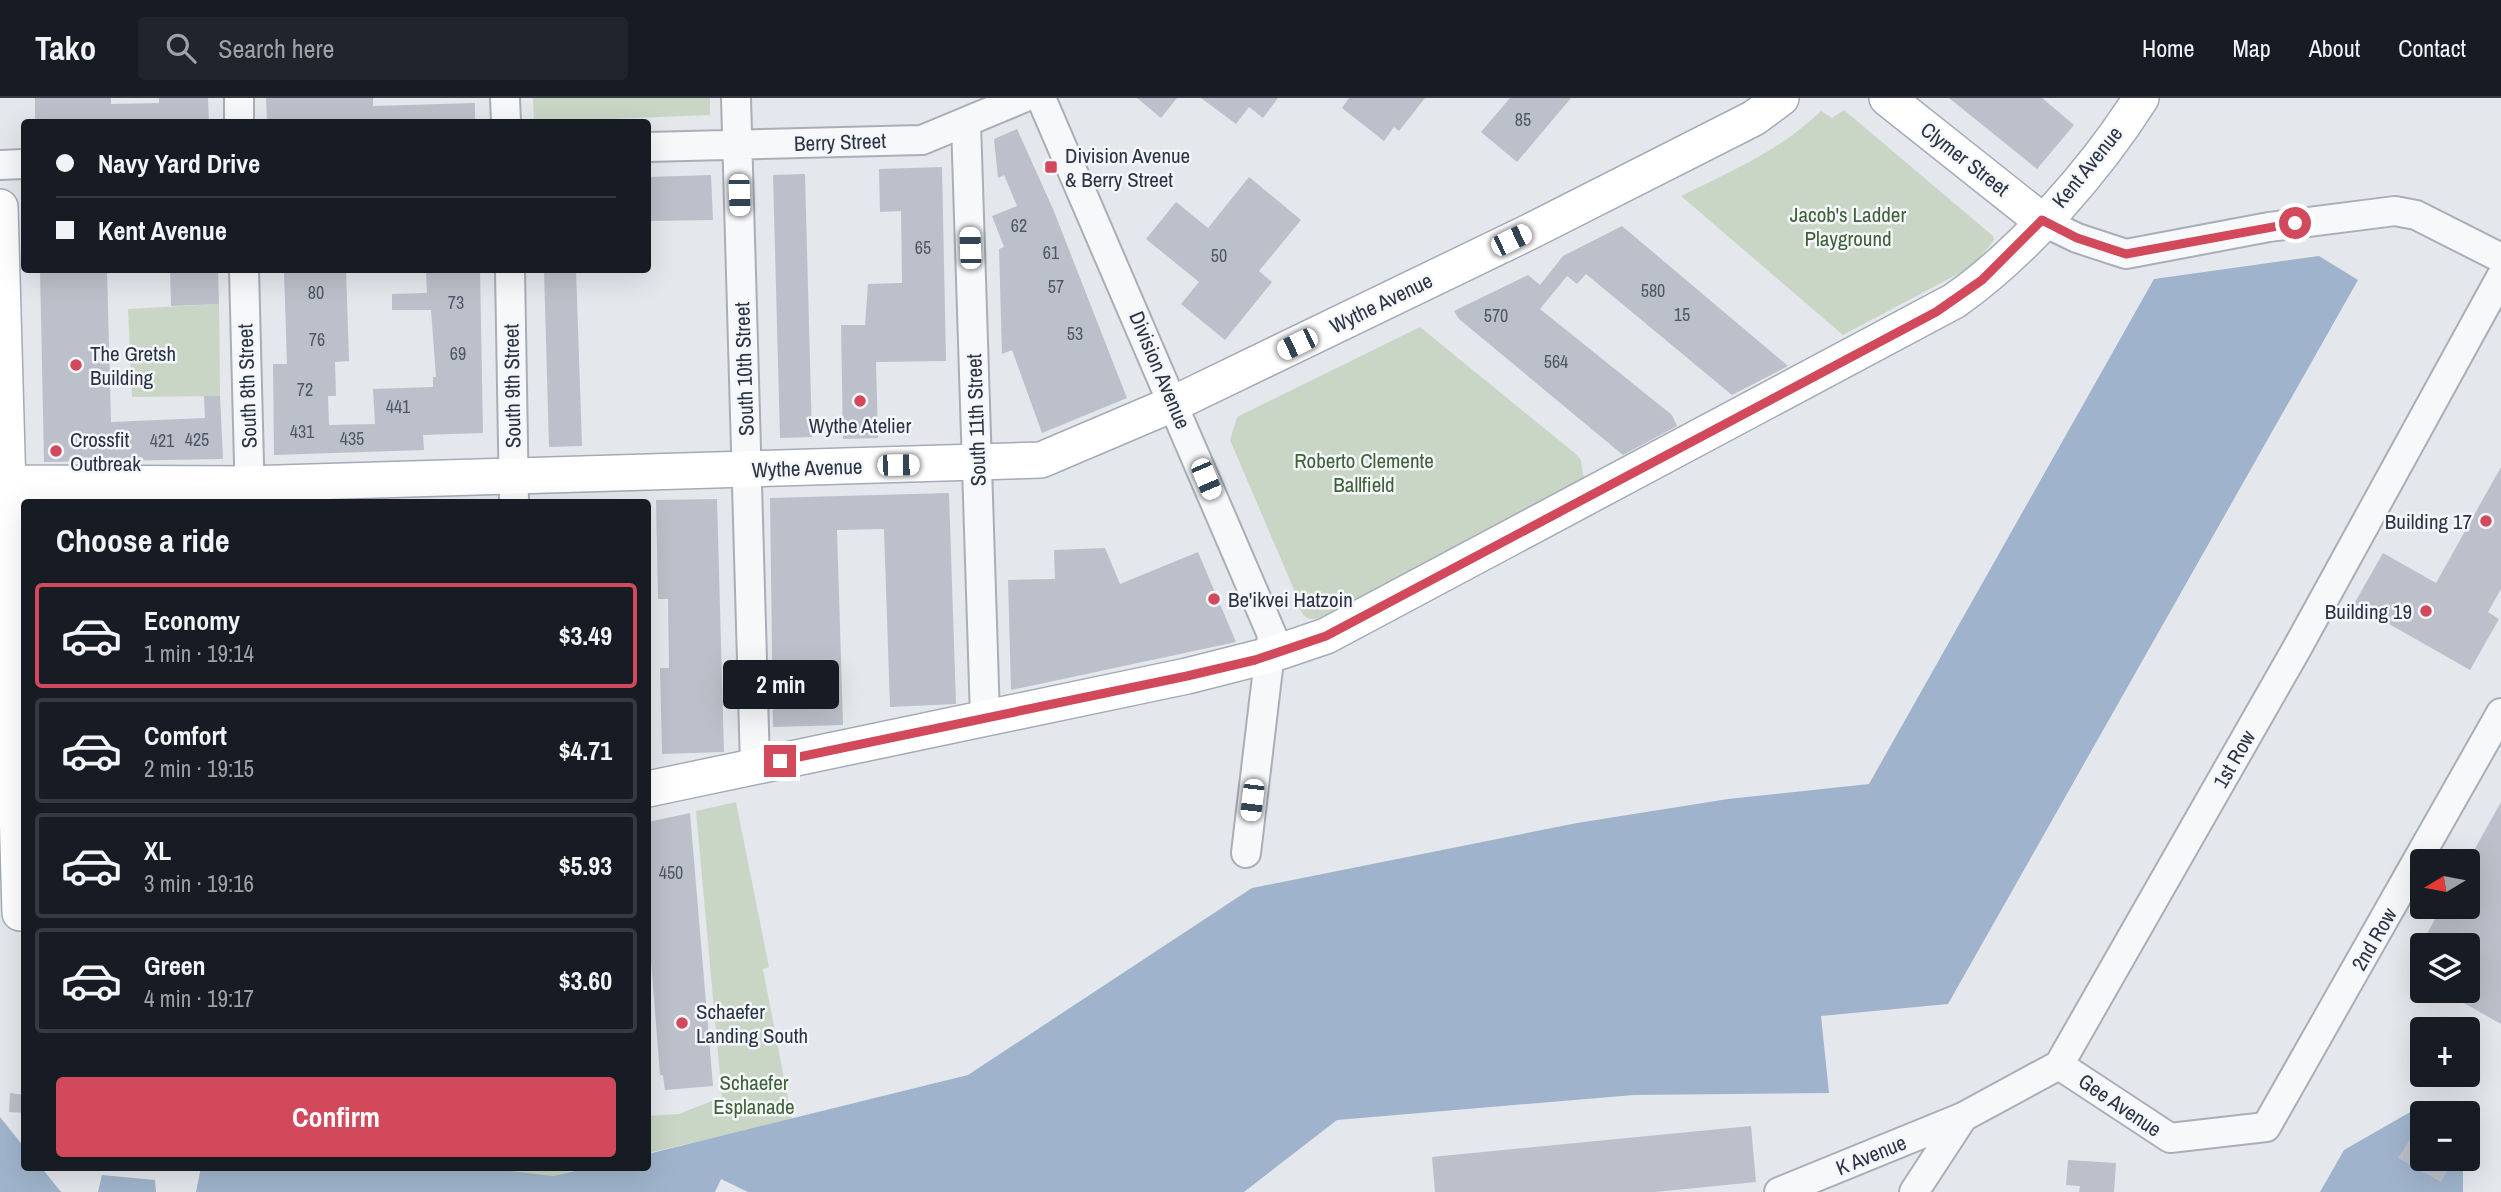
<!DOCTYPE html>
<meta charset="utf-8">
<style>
:root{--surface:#171b24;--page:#20242c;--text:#f1f3f6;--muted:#9ea1a6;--line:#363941;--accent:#d1495b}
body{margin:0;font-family:"Archivo Narrow",sans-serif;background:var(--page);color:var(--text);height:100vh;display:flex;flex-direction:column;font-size:26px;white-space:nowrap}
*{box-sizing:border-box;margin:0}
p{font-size:23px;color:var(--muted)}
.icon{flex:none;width:38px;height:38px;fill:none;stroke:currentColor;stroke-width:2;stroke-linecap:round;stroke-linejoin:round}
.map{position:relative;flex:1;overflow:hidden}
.drawer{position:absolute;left:21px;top:401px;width:630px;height:672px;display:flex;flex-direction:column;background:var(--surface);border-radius:7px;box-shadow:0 7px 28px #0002}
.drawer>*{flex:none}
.top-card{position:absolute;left:21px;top:21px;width:630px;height:154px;border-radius:7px;box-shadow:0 7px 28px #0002;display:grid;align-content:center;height:154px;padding:0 35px;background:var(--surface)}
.needle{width:46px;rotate:260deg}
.tools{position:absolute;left:2410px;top:751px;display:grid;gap:14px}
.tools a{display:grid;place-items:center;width:70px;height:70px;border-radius:7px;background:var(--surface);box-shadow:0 7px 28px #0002;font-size:35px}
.end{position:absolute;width:32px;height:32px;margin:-16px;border:9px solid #d1495b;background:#fff;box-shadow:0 0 0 4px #fff}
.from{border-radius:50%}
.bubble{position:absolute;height:49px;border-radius:7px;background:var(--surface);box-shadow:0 7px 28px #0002;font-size:23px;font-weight:800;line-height:49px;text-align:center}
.car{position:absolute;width:21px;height:42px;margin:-21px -10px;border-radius:9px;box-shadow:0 0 5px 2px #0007;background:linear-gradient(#fff 24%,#345 0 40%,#fff 0 76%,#345 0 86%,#fff 0)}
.top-card b{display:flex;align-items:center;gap:24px;height:66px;font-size:26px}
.top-card b+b{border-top:2px solid var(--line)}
.top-card i{width:18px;height:18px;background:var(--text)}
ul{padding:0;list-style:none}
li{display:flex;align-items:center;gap:21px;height:105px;margin:0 14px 10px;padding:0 21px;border:4px solid var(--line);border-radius:7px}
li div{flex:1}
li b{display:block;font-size:26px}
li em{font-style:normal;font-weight:800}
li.active{border-color:var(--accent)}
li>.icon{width:63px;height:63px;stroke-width:1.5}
h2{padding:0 35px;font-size:32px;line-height:84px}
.primary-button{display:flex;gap:14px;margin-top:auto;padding:14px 35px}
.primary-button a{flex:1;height:80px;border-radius:7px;background:var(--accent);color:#fff;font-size:28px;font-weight:800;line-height:80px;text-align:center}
header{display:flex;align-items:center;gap:42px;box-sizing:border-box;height:98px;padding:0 35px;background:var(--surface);border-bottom:2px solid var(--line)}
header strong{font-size:33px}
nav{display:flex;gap:38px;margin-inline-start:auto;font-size:24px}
.search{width:490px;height:63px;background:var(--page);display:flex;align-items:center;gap:18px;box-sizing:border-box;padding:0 24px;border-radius:7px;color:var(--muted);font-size:26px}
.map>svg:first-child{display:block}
</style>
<header>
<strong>Tako</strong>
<div class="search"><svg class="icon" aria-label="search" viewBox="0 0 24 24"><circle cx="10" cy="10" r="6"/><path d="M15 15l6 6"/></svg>Search here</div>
<nav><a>Home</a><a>Map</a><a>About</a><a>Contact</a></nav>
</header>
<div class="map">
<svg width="2501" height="1094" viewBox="0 0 2501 1094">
<rect width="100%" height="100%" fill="#e4e7ec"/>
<path fill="#c9d6c5" d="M533 0H710V17L534 24Z
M1844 12 1993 138 1994 142 1973 168 1843 237 1681 98C1730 74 1781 52 1821 13L1832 20Z
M219 206 220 298 132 299 128 211Z
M1420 229 1577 357 1581 362 1583 377 1588 380 1324 518C1307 526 1302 517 1296 503L1298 501 1230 342 1237 319Z
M736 704 769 869 763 871 792 1022 648 1055V1018L679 1016 722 999 696 713Z
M506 1069H586L553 1078 505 1073Z"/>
<path fill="#9fb4cc" d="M2319 158 2358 182 1948 906 1821 918 1829 995 1634 997 1337 1022 1244 1094H196L201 1069H475L553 1078 592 1069H648V1056L968 977 1252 790 1577 725 1728 701 1869 686 2154 181Z
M2412 1013 2422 1018V1060L2463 1061V1094H2320L2344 1052Z
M0 1019 24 1049V1069H41L61 1094H0Z
M102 1077 155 1082 156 1094H98Z"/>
<path fill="#e4e7ec" d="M721 1081 748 1094H715Z"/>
<path fill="#bbc0ca" d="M35 0H111V6L159 5V0H208L209 24H35Z
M266 0H373V8L475 5V24H267Z
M1137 0H1177L1161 20Z
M1201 0H1278L1263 20 1249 9 1236 26Z
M1349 0H1425L1399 33 1394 29 1384 43 1342 10Z
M1510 0H1571L1517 64 1481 34Z
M1949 0H2042L2074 27 2037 71Z
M1017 31 1053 111 1127 300 1042 335 1012 252 1002 256 999 151 1004 149 992 118 1017 108 1004 77 998 80 994 41Z
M942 69 946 263 876 264 878 340 843 341 841 227H865L868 186 902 185 901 113 880 114 879 71Z
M805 76 812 339 780 340 773 77Z
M711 77 713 122 648 123V79Z
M1249 79 1301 122 1259 173 1272 184 1225 242 1181 206 1199 184 1146 141 1176 104 1208 130Z
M1622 128 1788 268 1732 297 1586 176 1577 186 1567 178 1540 211 1672 317 1677 328 1623 357 1459 221 1454 213 1528 177 1540 187 1563 158Z
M40 172H107L111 324 205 320 204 298H220L223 361 44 364Z
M170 172H218L219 206 171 208Z
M284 172H346L349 263 335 264 336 298H328L329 327 375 326 373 291 433 289V279H436L431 212H392V196L427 195 426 173 480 172 483 335 423 337 424 352 274 357 273 266H287Z
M544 172H576L582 348 549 349Z
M2501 369V491L2488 514 2499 521 2470 572 2354 506 2383 455 2436 485Z
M949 395 956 606 890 609 884 431 837 432 843 627 773 629 770 400Z
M717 401 724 654 662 656 660 570H669L668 501H658L656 402Z
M1105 450 1120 486 1198 454 1236 544 1011 592 1008 482 1055 481 1054 452Z
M2501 704V926L2441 892H2468V847H2421L2442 808H2468V763Z
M690 715 713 988 665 992 663 977H660L648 824V724Z
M10 995 24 997V1015L9 1014Z
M2422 1022V1060H2454L2441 1084 2398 1060Z
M1751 1028 1756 1084 1655 1094H1435L1432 1059Z
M2068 1062 2116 1065 2114 1094H2079L2080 1088 2066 1087Z"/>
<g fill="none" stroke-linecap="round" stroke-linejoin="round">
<defs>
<path id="minor" d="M239 0V24
M505 0 506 24
M736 0 755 668
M1041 0 1272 537 1246 755
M966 25 985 619
M648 49 922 42 1023 0
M0 67 24 66
M2042 123 2077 140 2126 156 2269 129 2395 113 2416 117 2501 160
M244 172 250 404
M510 172 514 404
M2059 967 2170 1040 2266 1029 2501 615
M1779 1094 1963 1019 2059 967 2296 552 2501 179
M1914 1094 1963 1019"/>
<path id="major" d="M1887 0 2042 123
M0 109 20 815
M0 385 249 386 1041 362 1175 305 1529 134 1754 20 1781 0
M648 691 1187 578 1270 557 1326 538 1954 203C2022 156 2097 70 2141 0"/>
</defs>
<use href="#minor" stroke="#a9aeb7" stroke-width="32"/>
<use href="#major" stroke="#a3abb8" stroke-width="38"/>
<use href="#minor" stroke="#f7f8fa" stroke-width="28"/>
<use href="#major" stroke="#fff" stroke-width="35"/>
</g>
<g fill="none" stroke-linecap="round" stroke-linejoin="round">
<path stroke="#d1495b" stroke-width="9" d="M780 663 1187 578 1255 562 1326 538 1936 214 1982 182 2042 122 2077 140 2126 156 2295 125"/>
</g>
<g fill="#d1495b" stroke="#f4f6f9" stroke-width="2.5">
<rect x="1044" y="62" width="14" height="14" rx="3.5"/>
<circle cx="76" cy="267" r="7"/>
<circle cx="860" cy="303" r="7"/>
<circle cx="56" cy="353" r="7"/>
<circle cx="2486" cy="423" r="7"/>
<circle cx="1214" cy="501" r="7"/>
<circle cx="2426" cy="513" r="7"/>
<circle cx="682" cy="925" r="7"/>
</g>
<g text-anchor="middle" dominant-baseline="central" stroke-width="5" stroke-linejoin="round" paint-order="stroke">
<g font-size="18" fill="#4f5766">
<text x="1523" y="21">85</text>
<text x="1019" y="127">62</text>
<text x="923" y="149">65</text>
<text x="1051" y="154">61</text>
<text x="1219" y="157">50</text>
<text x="1056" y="188">57</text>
<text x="1653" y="192">580</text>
<text x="316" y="194">80</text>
<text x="456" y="204">73</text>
<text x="1682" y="216">15</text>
<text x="1496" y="217">570</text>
<text x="1075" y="235">53</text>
<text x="317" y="241">76</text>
<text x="458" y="255">69</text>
<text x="1556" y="263">564</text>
<text x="305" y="291">72</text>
<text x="398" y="308">441</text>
<text x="302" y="333">431</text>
<text x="352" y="340">435</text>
<text x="197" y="341">425</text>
<text x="162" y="342">421</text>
<text x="671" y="774">450</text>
</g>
<g font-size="21" fill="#2b3445" stroke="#f4f6f9">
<text transform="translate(840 44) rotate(-2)">Berry Street</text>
<text transform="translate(1965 61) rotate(38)">Clymer Street</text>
<text transform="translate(2087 69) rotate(-51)">Kent Avenue</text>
<text transform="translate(1381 205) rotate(-26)">Wythe Avenue</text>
<text transform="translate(744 271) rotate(-92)">South 10th Street</text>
<text transform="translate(1160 272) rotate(67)">Division Avenue</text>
<text transform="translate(247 288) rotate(-92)">South 8th Street</text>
<text transform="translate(512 288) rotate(-91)">South 9th Street</text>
<text transform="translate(976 322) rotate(-92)">South 11th Street</text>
<text transform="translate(807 370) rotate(-2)">Wythe Avenue</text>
<text transform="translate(2234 661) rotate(-60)">1st Row</text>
<text transform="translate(2374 841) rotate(-60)">2nd Row</text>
<text transform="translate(2120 1007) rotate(34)">Gee Avenue</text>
<text transform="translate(1871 1057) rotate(-22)">K Avenue</text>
</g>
<g font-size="21" fill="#2b3445" stroke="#f4f6f9" text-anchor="start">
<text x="1065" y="57">Division Avenue<tspan x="1065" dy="24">&amp; Berry Street</tspan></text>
<text x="90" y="255">The Gretsh<tspan x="90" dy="24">Building</tspan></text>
<text x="860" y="327" text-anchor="middle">Wythe Atelier</text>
<text x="70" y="341">Crossfit<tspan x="70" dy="24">Outbreak</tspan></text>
<text x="2472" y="423" text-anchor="end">Building 17</text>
<text x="1228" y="501">Be'ikvei Hatzoin</text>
<text x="2412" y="513" text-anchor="end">Building 19</text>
<text x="696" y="913">Schaefer<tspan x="696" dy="24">Landing South</tspan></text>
</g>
<g font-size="21" fill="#3f6138" stroke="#f4f6f9">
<text x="1848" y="116">Jacob's Ladder<tspan x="1848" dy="24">Playground</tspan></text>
<text x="1364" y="362">Roberto Clemente<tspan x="1364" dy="24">Ballfield</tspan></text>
<text x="754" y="984">Schaefer<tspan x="754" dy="24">Esplanade</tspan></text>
</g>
</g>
</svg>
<div class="tools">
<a><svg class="needle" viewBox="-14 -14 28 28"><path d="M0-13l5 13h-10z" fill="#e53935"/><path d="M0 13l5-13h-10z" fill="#9ea1a6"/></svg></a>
<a><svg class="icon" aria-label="layers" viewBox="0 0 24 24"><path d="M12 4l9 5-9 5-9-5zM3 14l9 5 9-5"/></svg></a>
<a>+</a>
<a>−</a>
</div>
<i class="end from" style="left:2295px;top:125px"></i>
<i class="end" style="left:780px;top:663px"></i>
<div class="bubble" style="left:723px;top:562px;width:116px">2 min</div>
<i class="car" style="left:739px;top:97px;rotate:178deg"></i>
<i class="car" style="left:1511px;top:142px;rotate:64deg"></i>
<i class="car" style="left:970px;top:150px;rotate:358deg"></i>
<i class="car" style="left:1297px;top:246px;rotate:244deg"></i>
<i class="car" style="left:898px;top:367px;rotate:89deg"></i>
<i class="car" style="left:1206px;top:381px;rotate:157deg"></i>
<i class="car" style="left:1252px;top:702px;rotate:187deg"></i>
<div class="top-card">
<b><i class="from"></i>Navy Yard Drive</b>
<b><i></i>Kent Avenue</b>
</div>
<section class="drawer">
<h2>Choose a ride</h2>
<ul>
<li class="active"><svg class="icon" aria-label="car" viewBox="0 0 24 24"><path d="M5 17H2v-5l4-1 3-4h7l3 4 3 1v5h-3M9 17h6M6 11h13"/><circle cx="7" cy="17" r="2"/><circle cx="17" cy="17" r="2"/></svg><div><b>Economy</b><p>1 min · 19:14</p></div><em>$3.49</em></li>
<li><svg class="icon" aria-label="car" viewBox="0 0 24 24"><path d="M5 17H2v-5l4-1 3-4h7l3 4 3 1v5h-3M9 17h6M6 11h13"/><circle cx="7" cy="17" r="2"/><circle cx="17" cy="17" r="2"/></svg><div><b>Comfort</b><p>2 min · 19:15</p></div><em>$4.71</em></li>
<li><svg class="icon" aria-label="car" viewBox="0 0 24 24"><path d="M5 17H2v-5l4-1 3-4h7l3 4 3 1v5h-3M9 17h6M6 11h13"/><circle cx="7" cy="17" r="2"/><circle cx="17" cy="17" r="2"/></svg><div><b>XL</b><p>3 min · 19:16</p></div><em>$5.93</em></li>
<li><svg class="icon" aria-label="car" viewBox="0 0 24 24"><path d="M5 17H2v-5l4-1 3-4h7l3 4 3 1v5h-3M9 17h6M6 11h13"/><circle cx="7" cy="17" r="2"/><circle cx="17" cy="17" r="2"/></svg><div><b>Green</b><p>4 min · 19:17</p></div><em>$3.60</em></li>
</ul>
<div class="primary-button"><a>Confirm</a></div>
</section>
</div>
